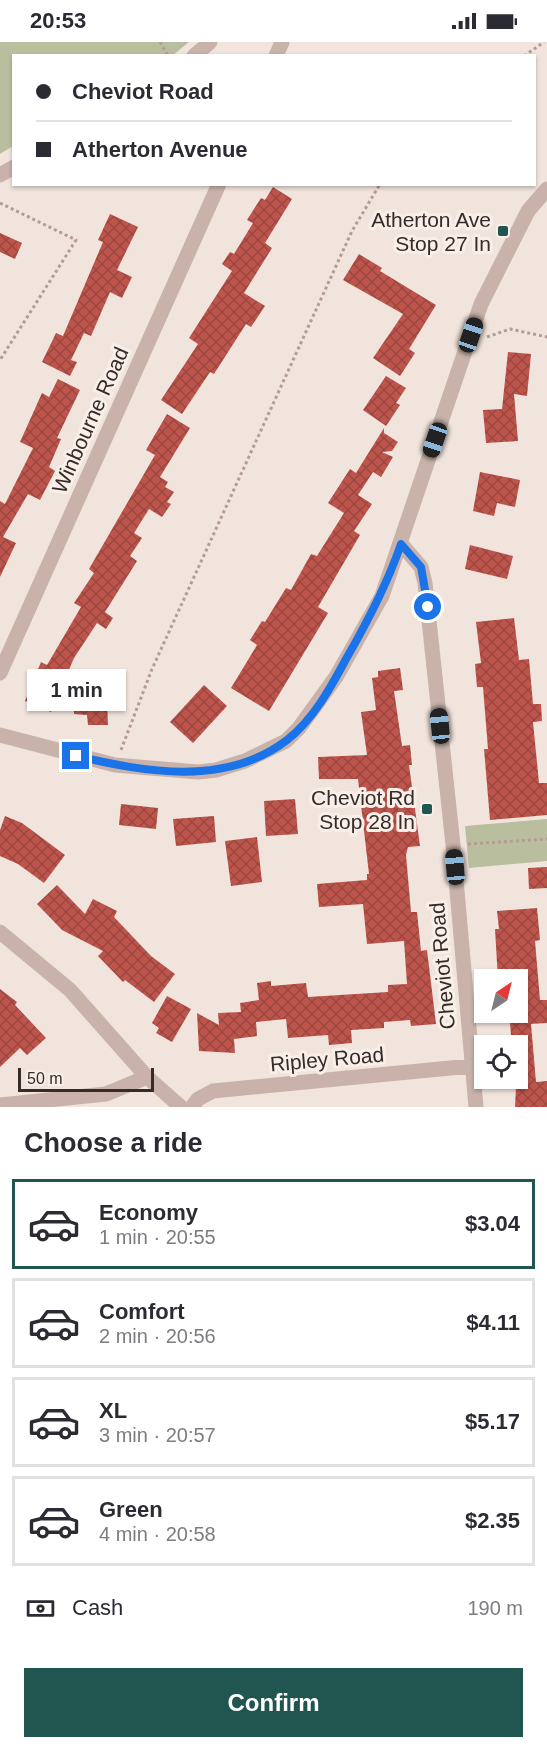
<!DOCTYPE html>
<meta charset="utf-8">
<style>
:root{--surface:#fff;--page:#f7f7f7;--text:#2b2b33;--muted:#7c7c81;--line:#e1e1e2;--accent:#21554f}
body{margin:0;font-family:Arial,sans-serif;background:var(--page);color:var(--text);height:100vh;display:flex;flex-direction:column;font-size:22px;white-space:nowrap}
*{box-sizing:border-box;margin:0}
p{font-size:20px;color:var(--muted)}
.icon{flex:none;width:33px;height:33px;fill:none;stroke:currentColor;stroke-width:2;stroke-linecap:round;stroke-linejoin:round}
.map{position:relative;height:1065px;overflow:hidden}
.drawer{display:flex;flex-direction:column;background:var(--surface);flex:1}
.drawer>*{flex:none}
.banner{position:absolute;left:12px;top:12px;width:524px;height:132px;border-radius:0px;box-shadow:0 2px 4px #0004;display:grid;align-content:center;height:132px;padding:0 24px;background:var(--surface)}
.needle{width:39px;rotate:35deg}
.fabs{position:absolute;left:474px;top:927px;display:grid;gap:12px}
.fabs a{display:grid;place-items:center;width:54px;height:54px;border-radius:0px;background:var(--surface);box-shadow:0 2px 4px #0004;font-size:30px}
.scale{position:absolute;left:18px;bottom:15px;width:136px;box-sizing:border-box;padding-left:6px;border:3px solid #362b29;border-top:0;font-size:16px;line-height:21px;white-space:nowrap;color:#362b29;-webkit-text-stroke:4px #f9efe9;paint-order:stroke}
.end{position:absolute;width:27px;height:27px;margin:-14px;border:8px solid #1a73e8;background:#fff;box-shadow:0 0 0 3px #fff}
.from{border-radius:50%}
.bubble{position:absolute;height:42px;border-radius:0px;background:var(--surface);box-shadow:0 2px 4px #0004;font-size:20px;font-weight:700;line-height:42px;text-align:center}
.car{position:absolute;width:18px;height:36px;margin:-18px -9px;border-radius:8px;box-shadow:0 0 4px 2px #0007;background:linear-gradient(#222 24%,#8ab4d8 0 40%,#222 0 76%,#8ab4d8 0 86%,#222 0)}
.banner b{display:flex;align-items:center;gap:21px;height:57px;font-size:22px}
.banner b+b{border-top:2px solid var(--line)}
.banner i{width:15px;height:15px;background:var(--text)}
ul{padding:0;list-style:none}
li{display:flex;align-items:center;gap:18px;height:90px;margin:0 12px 9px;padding:0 12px;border:3px solid var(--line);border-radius:0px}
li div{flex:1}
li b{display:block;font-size:22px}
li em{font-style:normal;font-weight:700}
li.current{border-color:var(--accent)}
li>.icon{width:54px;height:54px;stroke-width:1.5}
h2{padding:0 24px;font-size:27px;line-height:72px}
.pay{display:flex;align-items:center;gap:15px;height:66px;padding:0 24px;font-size:22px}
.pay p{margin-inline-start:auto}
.cta{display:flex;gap:12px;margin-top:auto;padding:12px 24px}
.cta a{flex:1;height:69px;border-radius:0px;background:var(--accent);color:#fff;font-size:24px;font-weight:700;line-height:69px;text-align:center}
.status{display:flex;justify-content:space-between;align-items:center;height:42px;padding:0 30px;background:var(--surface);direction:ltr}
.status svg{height:16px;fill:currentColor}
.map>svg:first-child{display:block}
</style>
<div class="status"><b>20:53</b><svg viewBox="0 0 49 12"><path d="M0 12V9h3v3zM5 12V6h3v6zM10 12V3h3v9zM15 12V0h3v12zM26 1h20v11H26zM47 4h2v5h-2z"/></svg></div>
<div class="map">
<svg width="547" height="1065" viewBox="0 0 547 1065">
<defs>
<pattern id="building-cross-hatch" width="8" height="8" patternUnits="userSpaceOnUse" patternTransform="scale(1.5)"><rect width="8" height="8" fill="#be554d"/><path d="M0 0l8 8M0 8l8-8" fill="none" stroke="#9b4740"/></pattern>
</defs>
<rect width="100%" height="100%" fill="#f1e4dd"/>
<path fill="#b9bf9e" d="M0 0H189L173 13 14 14 13 104 0 112Z
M547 777V819L469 826 465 784Z"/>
<path fill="url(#building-cross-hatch)" d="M273 145 292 157 265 201 272 206 244 251 265 264 251 285 246 282 214 332 210 330 182 372 161 358 198 302 189 296 232 229 222 222 230 210 234 212 253 181 247 178 261 156 265 158Z
M110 172 138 185 117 228 132 235 122 256 110 250 91 294 84 291 71 318 77 320 70 334 42 320 56 291 63 294 103 200 98 198Z
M0 191 22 201 15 217 0 210Z
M359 212 382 226 380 229 436 263 409 307 415 311 400 334 373 316 403 272 343 238Z
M508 310 531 312 527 354 514 352 518 399 486 401 483 368 502 367Z
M386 334 406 346 396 361 400 363 386 384 363 368Z
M58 337 80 348 57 396 61 397 49 425 55 429 40 458 28 452 3 495 16 501 0 535V459L5 462 33 406 20 400 42 351 49 355Z
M167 372 190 386 160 435 168 440 165 445 174 450 167 460 171 462 162 475 149 467 134 491 142 496 130 514 137 519 105 570 113 576 106 587 97 581 74 616 51 670 25 659 41 620 47 623 81 565 74 561 94 531 89 527 155 413 146 408Z
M384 386V391L398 400 392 409 382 410 393 415 381 435 373 430 358 453 372 462 354 489 360 493 318 565 328 571 269 669 231 646 257 603 250 598 262 579 265 580 286 546 291 548 311 512 317 514 344 471 328 461 350 427 356 431Z
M480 430 520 438 515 465 497 461 494 474 473 469Z
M470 503 513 514 507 537 465 527Z
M514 576 519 618 529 617 533 662H541L542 679 533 680 539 741H547V773L490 778 484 707H488L483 645H477L475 622 481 621 476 580Z
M400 626 403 648 394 649 402 704 410 703 412 723H409L420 804 408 805 406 813 411 870H417L421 909 427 908 436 982 411 984 410 978 384 980V986L351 988 352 1001 329 1003 328 993 288 996 286 977 256 980 257 994 234 997 235 1011 199 1009 197 971 219 983 218 971 241 970 240 961 259 958 257 941 271 939V944L306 941 308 955 388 950V943L407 942 404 899 367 902 363 862 319 865 317 842 367 838V832H369L358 737H319L318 715 367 713 361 670 376 668 372 636 378 635V629Z
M204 643 227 664 193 701 170 680Z
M74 659H107L108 683H88L87 673 74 672Z
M295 757 298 792 266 794 264 759Z
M121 762 158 766 156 787 119 783Z
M5 774 22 781 65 813 44 841 18 822 0 814V788Z
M214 774 216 800 176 804 173 777Z
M257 795 262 840 231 844 225 799Z
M547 825V846L529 847 528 826Z
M57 843 85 872 93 857 117 869 114 875 151 914 175 932 154 960 125 938 123 940 98 914 103 909 62 888 37 862Z
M537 866 540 898 535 899 540 958H547V981L531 982 536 1040 547 1039V1065H515L518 1004H512L509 970H518V938H498L495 887H499L497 869Z
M0 947 17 960 15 963 46 996 27 1013 20 1006 0 1025Z
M167 954 191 967 172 1000 156 991 159 986 152 981Z"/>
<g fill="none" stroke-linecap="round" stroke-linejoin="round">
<path stroke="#b49c94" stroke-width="3" stroke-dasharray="3 3" stroke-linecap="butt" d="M160 0 168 14
M524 14 544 0
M0 161 76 198 0 318
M487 295 510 287 547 295
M121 708 152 627 352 189 380 142
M468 802 547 797"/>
<path stroke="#c8b2aa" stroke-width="15" d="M194 14 210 0
M276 14 282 0
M0 133 14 125
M401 502 421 525 425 541 453 803 476 1065
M0 631 219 142
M0 693 115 723 198 730 216 728 245 719 286 699 299 686 336 635 382 554 481 262 528 169 547 147
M0 890 70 948 147 1035 181 1065
M0 1063 106 1052 147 1035
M192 1065 198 1057 213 1049 471 1024"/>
</g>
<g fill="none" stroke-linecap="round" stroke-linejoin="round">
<path stroke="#1a73e8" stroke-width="8" d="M76 714C145 730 226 745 287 698 313 678 331 645 346 617 368 579 387 543 401 502L421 525 428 565"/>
</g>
<g fill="#21554f" stroke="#f9efe9" stroke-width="2">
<rect x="497" y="183" width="12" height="12" rx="3"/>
<rect x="421" y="761" width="12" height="12" rx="3"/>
</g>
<g text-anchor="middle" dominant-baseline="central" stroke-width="6" stroke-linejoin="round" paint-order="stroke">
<g font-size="21" fill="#362b29" stroke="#f9efe9" text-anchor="end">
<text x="491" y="177">Atherton Ave<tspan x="491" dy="24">Stop 27 In</tspan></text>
<text x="415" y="755">Cheviot Rd<tspan x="415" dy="24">Stop 28 In</tspan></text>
</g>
<g font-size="21" fill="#362b29" stroke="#f9efe9">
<text transform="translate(90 378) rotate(-66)">Winbourne Road</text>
<text transform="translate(442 924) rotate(-95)">Cheviot Road</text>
<text transform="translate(327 1017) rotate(-5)">Ripley Road</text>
</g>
</g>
</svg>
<div class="fabs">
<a><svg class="needle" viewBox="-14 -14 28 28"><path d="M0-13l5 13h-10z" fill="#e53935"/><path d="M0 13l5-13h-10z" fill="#7c7c81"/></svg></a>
<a><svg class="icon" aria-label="locate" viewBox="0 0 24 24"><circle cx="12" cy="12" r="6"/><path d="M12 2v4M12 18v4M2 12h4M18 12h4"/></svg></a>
</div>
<div class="scale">50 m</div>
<i class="end from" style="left:428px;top:565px"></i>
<i class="end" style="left:76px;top:714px"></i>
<div class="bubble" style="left:27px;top:627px;width:99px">1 min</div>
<i class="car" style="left:471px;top:293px;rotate:19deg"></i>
<i class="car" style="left:435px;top:398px;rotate:199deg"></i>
<i class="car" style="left:440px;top:684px;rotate:354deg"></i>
<i class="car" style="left:455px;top:825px;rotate:355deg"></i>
<div class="banner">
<b><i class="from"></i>Cheviot Road</b>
<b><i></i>Atherton Avenue</b>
</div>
</div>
<section class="drawer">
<h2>Choose a ride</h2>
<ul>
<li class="current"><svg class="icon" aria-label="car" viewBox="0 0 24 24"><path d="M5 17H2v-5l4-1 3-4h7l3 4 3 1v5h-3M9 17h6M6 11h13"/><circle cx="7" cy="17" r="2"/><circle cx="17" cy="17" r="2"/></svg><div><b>Economy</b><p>1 min · 20:55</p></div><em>$3.04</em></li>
<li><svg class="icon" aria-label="car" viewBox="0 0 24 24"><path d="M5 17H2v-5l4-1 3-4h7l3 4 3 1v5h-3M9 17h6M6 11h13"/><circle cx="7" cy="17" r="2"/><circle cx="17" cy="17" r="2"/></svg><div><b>Comfort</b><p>2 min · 20:56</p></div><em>$4.11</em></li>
<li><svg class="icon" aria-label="car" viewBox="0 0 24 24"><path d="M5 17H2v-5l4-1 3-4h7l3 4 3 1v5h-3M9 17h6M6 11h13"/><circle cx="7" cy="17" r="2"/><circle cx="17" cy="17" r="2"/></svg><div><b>XL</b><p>3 min · 20:57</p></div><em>$5.17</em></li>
<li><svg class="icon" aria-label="car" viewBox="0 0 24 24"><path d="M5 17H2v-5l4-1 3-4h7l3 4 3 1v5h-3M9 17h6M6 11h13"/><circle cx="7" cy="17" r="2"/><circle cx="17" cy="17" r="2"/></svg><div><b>Green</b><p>4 min · 20:58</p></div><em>$2.35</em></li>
</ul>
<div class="pay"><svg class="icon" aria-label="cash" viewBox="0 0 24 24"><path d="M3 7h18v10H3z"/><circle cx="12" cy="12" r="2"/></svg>Cash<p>190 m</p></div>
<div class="cta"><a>Confirm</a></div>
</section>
